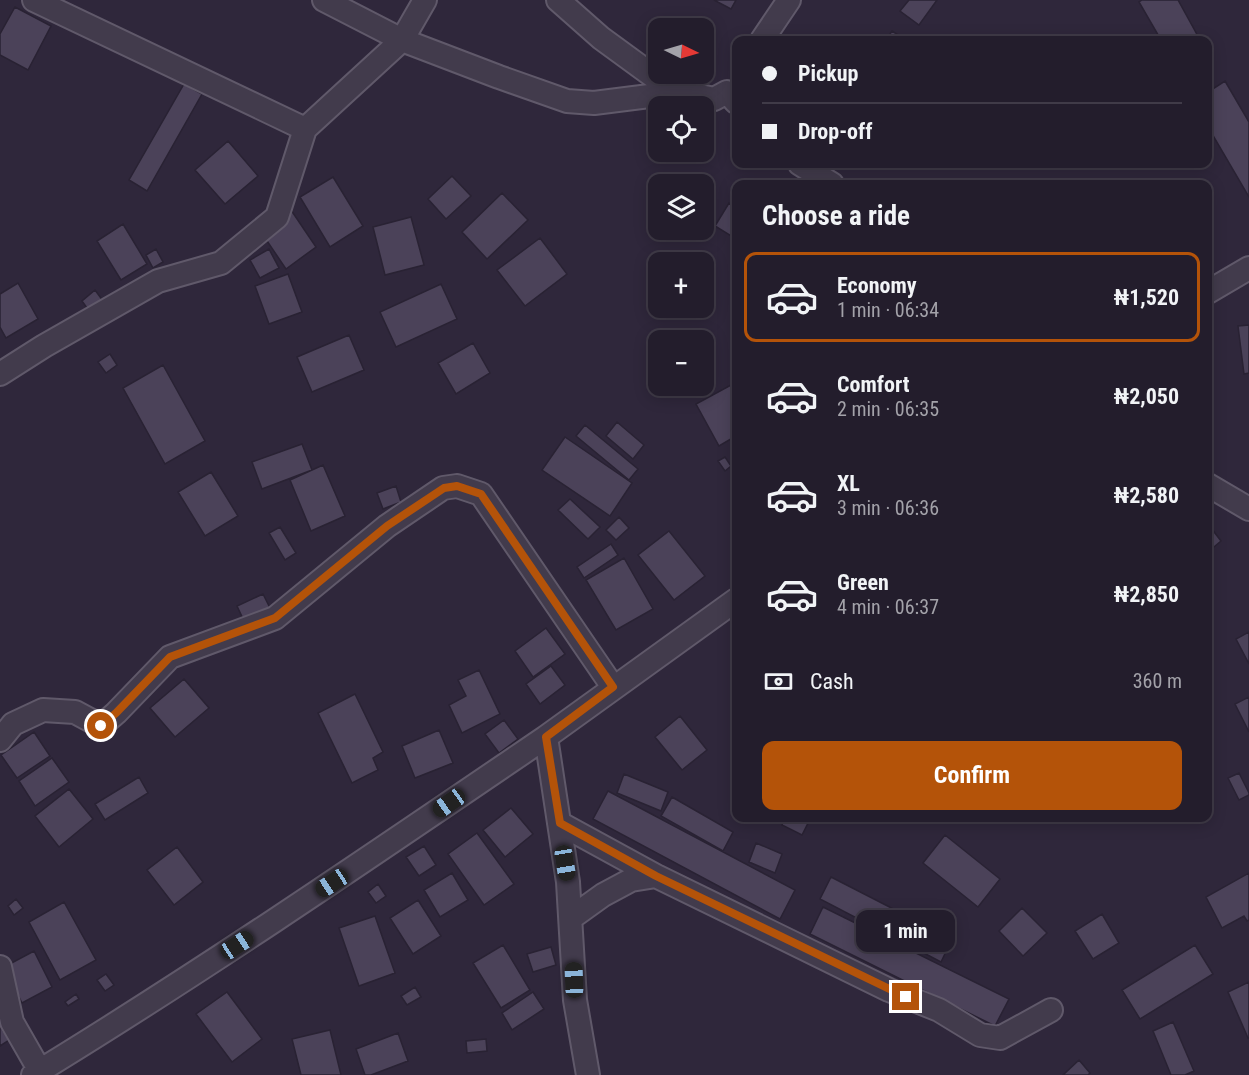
<!DOCTYPE html>
<meta charset="utf-8">
<style>
:root{--surface:#231d2c;--page:#2b2634;--text:#f1f3f6;--muted:#a3a2a9;--line:#403b48;--accent:#b45309}
body{margin:0;font-family:"Roboto Condensed",sans-serif;background:var(--page);color:var(--text);height:100vh;display:flex;flex-direction:column;font-size:22px;white-space:nowrap}
*{box-sizing:border-box;margin:0}
p{font-size:20px;color:var(--muted)}
.icon{flex:none;width:33px;height:33px;fill:none;stroke:currentColor;stroke-width:2;stroke-linecap:round;stroke-linejoin:round}
.map{position:relative;flex:1;overflow:hidden}
.side{position:absolute;left:732px;top:180px;width:480px;height:642px;display:flex;flex-direction:column;background:var(--surface);border-radius:12px;box-shadow:0 3px 15px #0003,0 0 0 2px var(--line)}
.side>*{flex:none}
.guide{position:absolute;left:732px;top:36px;width:480px;height:132px;border-radius:12px;box-shadow:0 3px 15px #0003,0 0 0 2px var(--line);display:grid;align-content:center;height:132px;padding:0 30px;background:var(--surface)}
.needle{width:39px;rotate:95deg}
.fabs{position:absolute;left:648px;top:18px;display:grid;gap:12px}
.fabs a{display:grid;place-items:center;width:66px;height:66px;border-radius:12px;background:var(--surface);box-shadow:0 3px 15px #0003,0 0 0 2px var(--line);font-size:30px}
.end{position:absolute;width:27px;height:27px;margin:-14px;border:8px solid #b45309;background:#fff;box-shadow:0 0 0 3px #fff}
.from{border-radius:50%}
.bubble{position:absolute;height:42px;border-radius:12px;background:var(--surface);box-shadow:0 3px 15px #0003,0 0 0 2px var(--line);font-size:20px;font-weight:700;line-height:42px;text-align:center}
.car{position:absolute;width:18px;height:36px;margin:-18px -9px;border-radius:8px;box-shadow:0 0 4px 2px #0007;background:linear-gradient(#222 24%,#8ab4d8 0 40%,#222 0 76%,#8ab4d8 0 86%,#222 0)}
.guide b{display:flex;align-items:center;gap:21px;height:57px;font-size:22px}
.guide b+b{border-top:2px solid var(--line)}
.guide i{width:15px;height:15px;background:var(--text)}
ul{padding:0;list-style:none}
li{display:flex;align-items:center;gap:18px;height:90px;margin:0 12px 9px;padding:0 18px;border:3px solid transparent;border-radius:12px}
li div{flex:1}
li b{display:block;font-size:22px}
li em{font-style:normal;font-weight:700}
li.on{border-color:var(--accent)}
li>.icon{width:54px;height:54px;stroke-width:1.5}
h2{padding:0 30px;font-size:27px;line-height:72px}
.pay{display:flex;align-items:center;gap:15px;height:66px;padding:0 30px;font-size:22px}
.pay p{margin-inline-start:auto}
.action{display:flex;gap:12px;margin-top:auto;padding:12px 30px}
.action a{flex:1;height:69px;border-radius:12px;background:var(--accent);color:#fff;font-size:24px;font-weight:700;line-height:69px;text-align:center}
.map>svg:first-child{display:block}
</style>
<div class="map">
<svg width="1249" height="1075" viewBox="0 0 1249 1075">
<rect width="100%" height="100%" fill="#2f273b"/>
<path fill="#4b4259" stroke="#292233" stroke-width="1.5" d="M714 0H736L731 9Z
M909 0H937L919 25 900 11Z
M1142 0H1178L1200 40H1161L1139 2Z
M15 7 51 26 28 70 0 55V34Z
M892 31 906 40H886Z
M1225 81 1249 122V197L1208 127V92Z
M184 84 202 94 147 191 129 180Z
M228 141 258 176 225 204 195 170Z
M452 176 471 196 446 219 428 199Z
M333 177 363 226 330 247 300 197Z
M502 193 528 220 487 259 462 232Z
M729 203 736 208V239L715 226Z
M291 210 316 247 286 269 261 232Z
M411 217 424 265 385 275 373 227Z
M123 224 147 264 121 280 97 241Z
M540 238 567 274 525 306 497 270Z
M156 249 163 262 153 268 146 255Z
M269 249 279 268 260 278 250 260Z
M288 274 302 312 269 324 255 286Z
M18 283 38 319 6 338 0 327V294Z
M441 284 457 319 396 347 380 312Z
M95 290 106 305 92 315 82 301Z
M1249 325V373L1244 374 1238 326Z
M349 335 364 370 312 392 297 357Z
M473 343 490 373 456 394 438 363Z
M110 354 117 365 106 373 98 362Z
M163 365 205 441 165 464 123 388Z
M710 365 715 388 684 394 683 386H704V366Z
M731 385 736 395V436L719 446 696 404Z
M617 422 644 445 633 459 606 436Z
M585 425 638 469 629 480 576 436Z
M565 437 632 483 610 516 542 470Z
M302 444 312 470 262 489 252 462Z
M725 457 731 466 725 471 718 461Z
M323 465 345 516 311 531 290 480Z
M211 472 238 516 205 536 178 492Z
M396 486 401 502 383 509 377 493Z
M570 499 600 527 588 539 558 510Z
M619 517 629 528 616 540 606 530Z
M1208 524 1221 541 1208 552Z
M280 527 296 553 285 560 269 533Z
M669 531 705 576 674 600 638 555Z
M611 544 618 555 584 578 577 567Z
M624 558 653 609 616 630 586 580Z
M263 594 272 612 246 625 237 606Z
M546 628 565 654 533 677 515 651Z
M1249 632V664L1236 639Z
M551 666 565 685 540 704 526 684Z
M479 670 500 714 462 733 449 705 466 696 458 680Z
M184 679 209 708 175 737 150 708Z
M355 694 383 752 373 758 378 770 352 783 318 713Z
M1249 697V732L1235 704Z
M680 716 707 750 682 770 655 737Z
M504 720 518 739 499 753 485 734Z
M439 730 453 763 415 778 402 746Z
M34 732 50 756 17 778 1 755Z
M52 758 69 782 35 806 19 781Z
M1239 773 1249 793V795L1239 800 1228 778Z
M624 774 668 792 661 811 617 793Z
M139 777 148 793 105 820 95 804Z
M69 789 93 819 59 847 35 816Z
M608 791 795 890 780 919 593 819Z
M672 797 733 832 723 851 661 816Z
M511 808 533 834 505 857 483 830Z
M786 818H797L808 823 802 835 782 825Z
M477 833 514 884 484 905 448 854Z
M945 835 1000 879 978 907 923 863Z
M756 843 782 854 775 873 749 862Z
M424 846 436 865 419 876 406 857Z
M177 847 203 882 174 905 147 870Z
M452 873 468 900 440 917 424 890Z
M1249 873V920L1247 921 1244 916 1222 928 1206 897Z
M831 877 952 939 941 962 820 899Z
M378 884 386 896 376 903 368 892Z
M16 899 23 908 14 915 8 906Z
M418 900 441 936 413 954 390 918Z
M64 902 96 960 60 980 29 922Z
M823 907 1009 999 995 1026 810 934Z
M1022 908 1047 933 1023 956 999 931Z
M1102 914 1119 943 1093 959 1075 931Z
M375 916 395 973 359 986 339 928Z
M503 945 530 990 501 1008 473 963Z
M1195 945 1213 974 1140 1019 1122 990Z
M551 947 556 965 533 972 527 954Z
M34 951 52 987 22 1003 4 967Z
M106 974 114 985 105 991 97 980Z
M1249 982V1038H1248L1228 992Z
M415 987 421 997 407 1005 401 996Z
M227 992 262 1039 232 1062 196 1014Z
M533 992 544 1009 512 1030 502 1013Z
M76 994 79 999 68 1006 65 1002Z
M1173 1022 1194 1071 1185 1075H1171L1153 1031Z
M0 1026 9 1040 0 1046Z
M330 1030 341 1075H301L292 1039Z
M398 1033 408 1061 371 1075H365L356 1049Z
M486 1039 487 1051 467 1053 466 1041Z
M1079 1060 1090 1073 1088 1075H1063Z"/>
<g fill="none" stroke-linecap="round" stroke-linejoin="round">
<defs>
<path id="street" d="M34 0 305 129
M324 0 402 40 499 77 567 101 594 103 681 92 714 99 727 92 736 102
M558 0 601 38 653 76 681 92
M762 40 789 0
M800 164 832 184
M1208 292 1249 268
M0 374 44 346 158 281 221 263 277 217 305 129 402 40 425 0
M1208 485 1249 509
M0 740 13 724 43 710 75 712 101 726 116 713 170 657 275 618 387 526 443 488 457 486 481 494 613 687
M559 823 656 876 889 990 939 1010 980 1035 1000 1038 1051 1010
M571 918 603 895 631 880 656 876
M0 967 12 1022 40 1071
M33 1075C208 968 377 852 546 737
M588 1075 575 1000 568 882 546 737 736 600"/>
</defs>
<use href="#street" stroke="#60596a" stroke-width="26"/>
<use href="#street" stroke="#423b4c" stroke-width="22"/>
</g>
<g fill="none" stroke-linecap="round" stroke-linejoin="round">
<path stroke="#b45309" stroke-width="8" d="M101 726 116 713 170 657 275 618 387 526 444 488 457 486 481 494 613 687 546 737 560 823 656 876 906 997"/>
</g>
</svg>
<div class="fabs">
<a><svg class="needle" viewBox="-14 -14 28 28"><path d="M0-13l5 13h-10z" fill="#e53935"/><path d="M0 13l5-13h-10z" fill="#a3a2a9"/></svg></a>
<a><svg class="icon" aria-label="locate" viewBox="0 0 24 24"><circle cx="12" cy="12" r="6"/><path d="M12 2v4M12 18v4M2 12h4M18 12h4"/></svg></a>
<a><svg class="icon" aria-label="layers" viewBox="0 0 24 24"><path d="M12 4l9 5-9 5-9-5zM3 14l9 5 9-5"/></svg></a>
<a>+</a>
<a>−</a>
</div>
<i class="end from" style="left:101px;top:726px"></i>
<i class="end" style="left:906px;top:997px"></i>
<div class="bubble" style="left:856px;top:910px;width:99px">1 min</div>
<i class="car" style="left:449px;top:803px;rotate:235deg"></i>
<i class="car" style="left:565px;top:863px;rotate:171deg"></i>
<i class="car" style="left:332px;top:883px;rotate:237deg"></i>
<i class="car" style="left:237px;top:945px;rotate:57deg"></i>
<i class="car" style="left:574px;top:980px;rotate:358deg"></i>
<div class="guide">
<b><i class="from"></i>Pickup</b>
<b><i></i>Drop-off</b>
</div>
<section class="side">
<h2>Choose a ride</h2>
<ul>
<li class="on"><svg class="icon" aria-label="car" viewBox="0 0 24 24"><path d="M5 17H2v-5l4-1 3-4h7l3 4 3 1v5h-3M9 17h6M6 11h13"/><circle cx="7" cy="17" r="2"/><circle cx="17" cy="17" r="2"/></svg><div><b>Economy</b><p>1 min · 06:34</p></div><em>₦1,520</em></li>
<li><svg class="icon" aria-label="car" viewBox="0 0 24 24"><path d="M5 17H2v-5l4-1 3-4h7l3 4 3 1v5h-3M9 17h6M6 11h13"/><circle cx="7" cy="17" r="2"/><circle cx="17" cy="17" r="2"/></svg><div><b>Comfort</b><p>2 min · 06:35</p></div><em>₦2,050</em></li>
<li><svg class="icon" aria-label="car" viewBox="0 0 24 24"><path d="M5 17H2v-5l4-1 3-4h7l3 4 3 1v5h-3M9 17h6M6 11h13"/><circle cx="7" cy="17" r="2"/><circle cx="17" cy="17" r="2"/></svg><div><b>XL</b><p>3 min · 06:36</p></div><em>₦2,580</em></li>
<li><svg class="icon" aria-label="car" viewBox="0 0 24 24"><path d="M5 17H2v-5l4-1 3-4h7l3 4 3 1v5h-3M9 17h6M6 11h13"/><circle cx="7" cy="17" r="2"/><circle cx="17" cy="17" r="2"/></svg><div><b>Green</b><p>4 min · 06:37</p></div><em>₦2,850</em></li>
</ul>
<div class="pay"><svg class="icon" aria-label="cash" viewBox="0 0 24 24"><path d="M3 7h18v10H3z"/><circle cx="12" cy="12" r="2"/></svg>Cash<p>360 m</p></div>
<div class="action"><a>Confirm</a></div>
</section>
</div>
